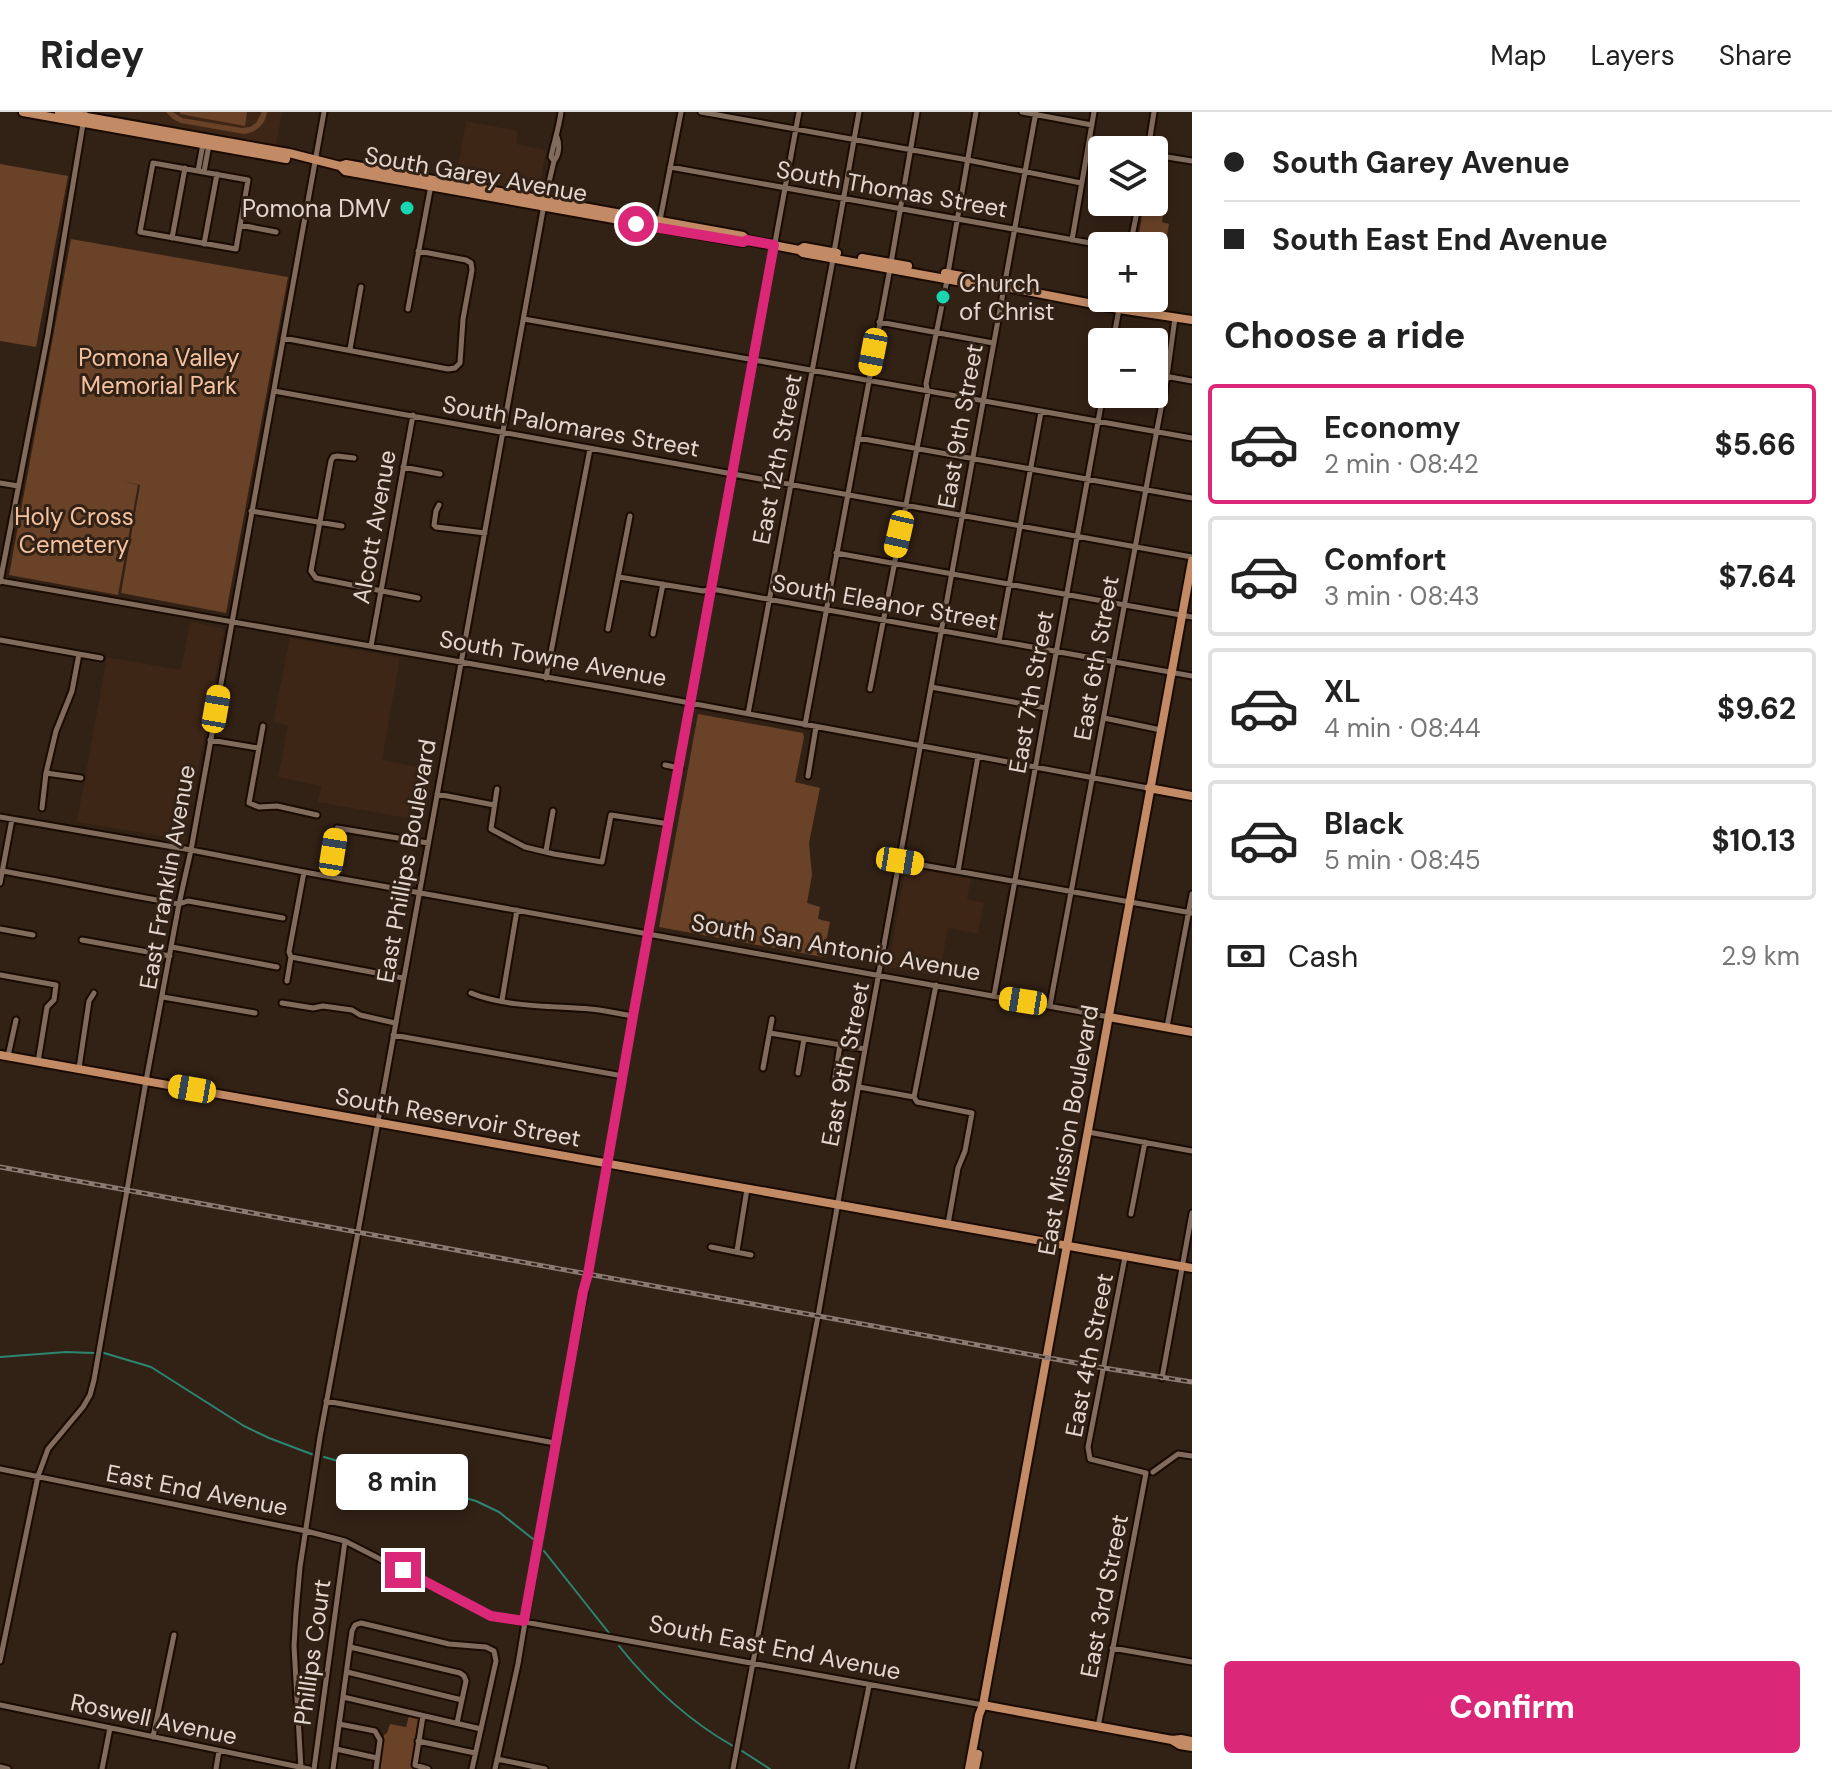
<!DOCTYPE html>
<meta charset="utf-8">
<style>
:root{--surface:#fff;--page:#f2f2f2;--text:#222;--muted:#767676;--line:#e0e0e0;--accent:#db2777}
body{margin:0;font-family:"DM Sans",sans-serif;background:var(--page);color:var(--text);height:100vh;display:flex;flex-direction:column;font-size:30px;white-space:nowrap}
*{box-sizing:border-box;margin:0}
p{font-size:26px;color:var(--muted)}
.icon{flex:none;width:44px;height:44px;fill:none;stroke:currentColor;stroke-width:2;stroke-linecap:round;stroke-linejoin:round}
.map{position:relative;flex:1;overflow:hidden}
.side{display:flex;flex-direction:column;background:var(--surface);width:640px}
.side>*{flex:none}
.hud{display:grid;align-content:center;height:176px;padding:0 32px;background:var(--surface)}
.controls{position:absolute;left:1088px;top:24px;display:grid;gap:16px}
.controls a{display:grid;place-items:center;width:80px;height:80px;border-radius:8px;background:var(--surface);box-shadow:0 4px 12px #0003;font-size:40px}
.end{position:absolute;width:36px;height:36px;margin:-18px;border:10px solid #db2777;background:#fff;box-shadow:0 0 0 4px #fff}
.from{border-radius:50%}
.bubble{position:absolute;height:56px;border-radius:8px;background:var(--surface);box-shadow:0 4px 12px #0003;font-size:26px;font-weight:700;line-height:56px;text-align:center}
.car{position:absolute;width:24px;height:48px;margin:-24px -12px;border-radius:10px;box-shadow:0 0 6px 2px #0007;background:linear-gradient(#f5c518 24%,#345 0 40%,#f5c518 0 76%,#345 0 86%,#f5c518 0)}
.hud b{display:flex;align-items:center;gap:28px;height:76px;font-size:30px}
.hud b+b{border-top:2px solid var(--line)}
.hud i{width:20px;height:20px;background:var(--text)}
ul{padding:0;list-style:none}
li{display:flex;align-items:center;gap:24px;height:120px;margin:0 16px 12px;padding:0 16px;border:4px solid var(--line);border-radius:8px}
li div{flex:1}
li b{display:block;font-size:30px}
li em{font-style:normal;font-weight:700}
li.active{border-color:var(--accent)}
li>.icon{width:72px;height:72px;stroke-width:1.5}
h2{padding:0 32px;font-size:36px;line-height:96px}
.pay{display:flex;align-items:center;gap:20px;height:88px;padding:0 32px;font-size:30px}
.pay p{margin-inline-start:auto}
.button{display:flex;gap:16px;margin-top:auto;padding:16px 32px}
.button a{flex:1;height:92px;border-radius:8px;background:var(--accent);color:#fff;font-size:32px;font-weight:700;line-height:92px;text-align:center}
header{display:flex;align-items:center;gap:48px;box-sizing:border-box;height:112px;padding:0 40px;background:var(--surface);border-bottom:2px solid var(--line)}
header strong{font-size:38px}
nav{display:flex;gap:44px;margin-inline-start:auto;font-size:28px}
main{display:flex;flex:1;min-height:0}
.map>svg:first-child{display:block}
</style>
<header>
<strong>Ridey</strong>
<nav><a>Map</a><a>Layers</a><a>Share</a></nav>
</header>
<main>
<div class="map">
<svg width="1192" height="1657" viewBox="0 0 1192 1657">
<rect width="100%" height="100%" fill="#322115"/>
<path fill="#3d2616" d="M97 0H282L276 33Z
M466 9 518 19 516 32 546 38 539 78 536 81 456 66Z
M190 510 222 516 224 519 185 728 77 710 107 545 181 558Z
M290 526 400 546 382 648 433 658 424 709 318 690 321 674 278 665 288 614 273 610Z
M908 755 971 767 967 787 984 791 978 822 948 816 939 865 888 855 905 759Z"/>
<path fill="#694227" d="M166 0H173L182 6 242 16 250 15 256 11 262 0H267C265 13 257 20 244 22L181 11 173 7Z
M180 0H247L245 14 180 2Z
M0 52 68 64 36 235 0 229Z
M1144 92 1164 95 1162 110 1169 112 1164 141 1154 139V134H1137Z
M71 127 288 165 226 501 121 481 140 373 122 369 138 373 118 483 9 463Z
M698 602 803 621 804 625 795 670 820 676 809 731 812 763 807 791 820 795 818 807 830 810 823 845 659 815Z
M409 1604 420 1606 412 1650 416 1657H379L384 1623 387 1621 390 1612 406 1615Z"/>
<g fill="none" stroke-linecap="round" stroke-linejoin="round">
<path stroke="#2b8672" stroke-width="2" d="M104 1241 151 1255 244 1314 269 1326 314 1343
M0 1245 66 1240 94 1241
M324 1345 476 1389 499 1400 533 1427
M544 1439 609 1521
M619 1534C651 1574 689 1609 733 1634
M742 1639 770 1657"/>
<defs>
<path id="minor" d="M701 0 968 48 1081 71
M1022 0 1092 13
M1148 38 1154 0
M1161 44 1192 49
M554 49 551 45C554 30 559 16 561 0
M153 51 248 68 236 137 140 120Z
M670 55 1107 134
M198 59 203 32
M204 60 209 33
M660 108 681 0
M240 113 276 120
M172 126 185 56
M1072 128 1094 0
M204 132 217 62
M1130 134 1139 90
M834 140 859 0
M948 161 976 0
M408 197 431 73
M524 207 1192 326
M879 210 993 231
M283 226 448 257 455 256 460 251 463 207 472 158 471 151 466 148 418 139
M1113 230 1121 186
M350 237 361 175
M1154 262 1192 269
M274 279 1192 445
M858 326 1192 386
M354 346 337 344 333 345 331 349 311 459 316 466 418 486
M403 355 440 362
M0 371 18 374
M439 393 436 399 434 413 436 415 485 421
M251 399 342 414
M836 441 1192 505
M619 465 703 479 712 477 1192 564
M0 469 609 576 1148 676
M0 470 48 222 85 0
M608 517 630 404
M653 522 663 472
M0 528 101 546
M999 529 1041 300
M371 534 413 303
M546 566 590 337
M931 575 1046 596
M870 577 928 280 926 272 947 168
M748 602 833 147
M1104 606 1161 618
M805 613 891 151 917 0
M263 614 249 691 259 695 277 694 317 703
M210 628 258 636
M665 653 680 656
M46 661 81 666
M808 664 816 615
M497 677 491 717 525 735 554 742 602 750 611 703 669 712
M437 682 494 693
M42 696 46 661 56 619 72 579 79 542
M0 705 191 738 304 760 1109 905
M546 739 553 699
M900 749 1192 801
M2 759C61 769 120 782 179 792L188 789 283 806
M958 759 978 644
M330 763 337 716 428 731
M0 771 12 707
M0 817 33 823
M82 828 170 844
M172 835 277 855
M291 845 403 866
M0 863 56 873 54 888 47 895 38 950
M287 869 291 845 289 840 304 760
M471 881C504 895 553 894 590 897 604 898 619 902 633 904
M994 884 1103 282
M163 885 255 901
M502 888 517 798
M282 891 313 896 323 894 352 898 360 903 395 911
M1050 893 1167 264 1175 206
M1167 915 1192 782
M770 921 865 937
M393 923 623 964
M8 944 16 908
M79 956 89 889 94 881
M763 956 772 907
M798 961 804 927
M834 971 840 933
M859 975 914 985 917 990 972 1001 965 1039 958 1056 948 1112
M914 985 936 873
M1088 1020 1192 1039
M1131 1102 1145 1030
M711 1135 751 1143
M737 1139 747 1077
M1162 1266 1192 1101
M326 1289 555 1331
M0 1357 306 1419 345 1429 491 1504 983 1593
M1153 1360 1178 1342 1192 1344
M350 1535 460 1561 464 1564 466 1569 457 1611
M1112 1536 1192 1550
M0 1549 38 1364 48 1337 83 1295 90 1283 94 1268 146 969 179 792 191 738 324 0
M347 1560 462 1588
M343 1585 481 1617
M0 1593 309 1657
M423 1604 415 1653 428 1657
M339 1612 375 1619 380 1628 376 1657
M1098 1615 1146 1361 1090 1347 1088 1335 1125 1145
M153 1625 174 1523
M418 1629 475 1641
M336 1637 377 1646
M497 1647 545 1657
M0 1655 8 1657
M102 1657 110 1616
M216 1657 219 1639
M301 1657 294 1534 296 1500 300 1455 320 1325 358 1120 545 87 554 49C559 43 560 33 557 25
M314 1657 345 1429
M333 1657 352 1519 355 1513 361 1511 449 1532 486 1535 494 1539 496 1549 472 1657
M495 1657 518 1552 555 1331 588 1162 633 904 799 0
M733 1657 818 1204 865 937 1036 0
M852 1657 869 1574"/>
<path id="major" d="M23 0 286 47
M59 0 289 41 340 54 346 52 743 124 747 128 799 138 803 141 973 172 980 170 1119 197 1192 208
M340 54 345 59 743 130 747 128
M799 138 804 135 837 141
M862 146 908 154
M945 161 973 166 980 170
M1149 676 1192 684
M1109 905 1192 920
M0 943 1192 1156
M983 1593 1172 1628 1181 1627 1192 1629
M1172 1628 1180 1633 1192 1635
M969 1657 979 1603 983 1593 1192 449
M975 1657 978 1642"/>
</defs>
<use href="#minor" stroke="#190a02" stroke-width="9"/>
<use href="#major" stroke="#190a02" stroke-width="12"/>
<use href="#minor" stroke="#806b5d" stroke-width="5"/>
<use href="#major" stroke="#c38b65" stroke-width="8"/>
<defs>
<path id="rail" d="M0 1055 1104 1256 1192 1270"/>
</defs>
<use href="#rail" stroke="#8a7b72" stroke-width="5"/>
<use href="#rail" stroke="#322115" stroke-width="2" stroke-dasharray="6" stroke-linecap="butt"/>
</g>
<g fill="none" stroke-linecap="round" stroke-linejoin="round">
<path stroke="#db2777" stroke-width="10" d="M403 1458 491 1504 524 1509 583 1180 588 1162 633 904 774 133 747 128 743 130 636 112"/>
</g>
<g fill="#19d5b2" stroke="#322115" stroke-width="3">
<circle cx="407" cy="96" r="8"/>
<circle cx="943" cy="185" r="8"/>
</g>
<g text-anchor="middle" dominant-baseline="central" stroke-width="6" stroke-linejoin="round" paint-order="stroke">
<g font-size="24" fill="#e4d7d0" stroke="#322115">
<text transform="translate(476 62) rotate(10)">South Garey Avenue</text>
<text transform="translate(892 77) rotate(10)">South Thomas Street</text>
<text transform="translate(571 314) rotate(10)">South Palomares Street</text>
<text transform="translate(960 314) rotate(-80)">East 9th Street</text>
<text transform="translate(777 347) rotate(-79)">East 12th Street</text>
<text transform="translate(374 415) rotate(-80)">Alcott Avenue</text>
<text transform="translate(885 490) rotate(10)">South Eleanor Street</text>
<text transform="translate(553 546) rotate(10)">South Towne Avenue</text>
<text transform="translate(1096 546) rotate(-80)">East 6th Street</text>
<text transform="translate(1031 580) rotate(-80)">East 7th Street</text>
<text transform="translate(406 749) rotate(-80)">East Phillips Boulevard</text>
<text transform="translate(167 765) rotate(-80)">East Franklin Avenue</text>
<text transform="translate(836 835) rotate(10)">South San Antonio Avenue</text>
<text transform="translate(845 952) rotate(-79)">East 9th Street</text>
<text transform="translate(458 1005) rotate(10)">South Reservoir Street</text>
<text transform="translate(1068 1018) rotate(-80)">East Mission Boulevard</text>
<text transform="translate(1089 1243) rotate(-79)">East 4th Street</text>
<text transform="translate(197 1378) rotate(11)">East End Avenue</text>
<text transform="translate(1104 1484) rotate(-79)">East 3rd Street</text>
<text transform="translate(775 1535) rotate(11)">South East End Avenue</text>
<text transform="translate(312 1540) rotate(-82)">Phillips Court</text>
<text transform="translate(154 1607) rotate(12)">Roswell Avenue</text>
</g>
<g font-size="24" fill="#e4d7d0" stroke="#322115" text-anchor="end">
<text x="391" y="96">Pomona DMV</text>
<text x="959" y="171" text-anchor="start">Church<tspan x="959" dy="28">of Christ</tspan></text>
</g>
<g font-size="24" fill="#f5c3a2" stroke="#322115">
<text x="159" y="245">Pomona Valley<tspan x="159" dy="28">Memorial Park</tspan></text>
<text x="74" y="404">Holy Cross<tspan x="74" dy="28">Cemetery</tspan></text>
</g>
</g>
</svg>
<div class="controls">
<a><svg class="icon" aria-label="layers" viewBox="0 0 24 24"><path d="M12 4l9 5-9 5-9-5zM3 14l9 5 9-5"/></svg></a>
<a>+</a>
<a>−</a>
</div>
<i class="end from" style="left:636px;top:112px"></i>
<i class="end" style="left:403px;top:1458px"></i>
<div class="bubble" style="left:336px;top:1342px;width:132px">8 min</div>
<i class="car" style="left:873px;top:240px;rotate:191deg"></i>
<i class="car" style="left:899px;top:422px;rotate:193deg"></i>
<i class="car" style="left:216px;top:597px;rotate:10deg"></i>
<i class="car" style="left:333px;top:740px;rotate:9deg"></i>
<i class="car" style="left:900px;top:749px;rotate:99deg"></i>
<i class="car" style="left:1023px;top:889px;rotate:279deg"></i>
<i class="car" style="left:192px;top:977px;rotate:280deg"></i>
</div>
<section class="side">
<div class="hud">
<b><i class="from"></i>South Garey Avenue</b>
<b><i></i>South East End Avenue</b>
</div>
<h2>Choose a ride</h2>
<ul>
<li class="active"><svg class="icon" aria-label="car" viewBox="0 0 24 24"><path d="M5 17H2v-5l4-1 3-4h7l3 4 3 1v5h-3M9 17h6M6 11h13"/><circle cx="7" cy="17" r="2"/><circle cx="17" cy="17" r="2"/></svg><div><b>Economy</b><p>2 min · 08:42</p></div><em>$5.66</em></li>
<li><svg class="icon" aria-label="car" viewBox="0 0 24 24"><path d="M5 17H2v-5l4-1 3-4h7l3 4 3 1v5h-3M9 17h6M6 11h13"/><circle cx="7" cy="17" r="2"/><circle cx="17" cy="17" r="2"/></svg><div><b>Comfort</b><p>3 min · 08:43</p></div><em>$7.64</em></li>
<li><svg class="icon" aria-label="car" viewBox="0 0 24 24"><path d="M5 17H2v-5l4-1 3-4h7l3 4 3 1v5h-3M9 17h6M6 11h13"/><circle cx="7" cy="17" r="2"/><circle cx="17" cy="17" r="2"/></svg><div><b>XL</b><p>4 min · 08:44</p></div><em>$9.62</em></li>
<li><svg class="icon" aria-label="car" viewBox="0 0 24 24"><path d="M5 17H2v-5l4-1 3-4h7l3 4 3 1v5h-3M9 17h6M6 11h13"/><circle cx="7" cy="17" r="2"/><circle cx="17" cy="17" r="2"/></svg><div><b>Black</b><p>5 min · 08:45</p></div><em>$10.13</em></li>
</ul>
<div class="pay"><svg class="icon" aria-label="cash" viewBox="0 0 24 24"><path d="M3 7h18v10H3z"/><circle cx="12" cy="12" r="2"/></svg>Cash<p>2.9 km</p></div>
<div class="button"><a>Confirm</a></div>
</section>
</main>
